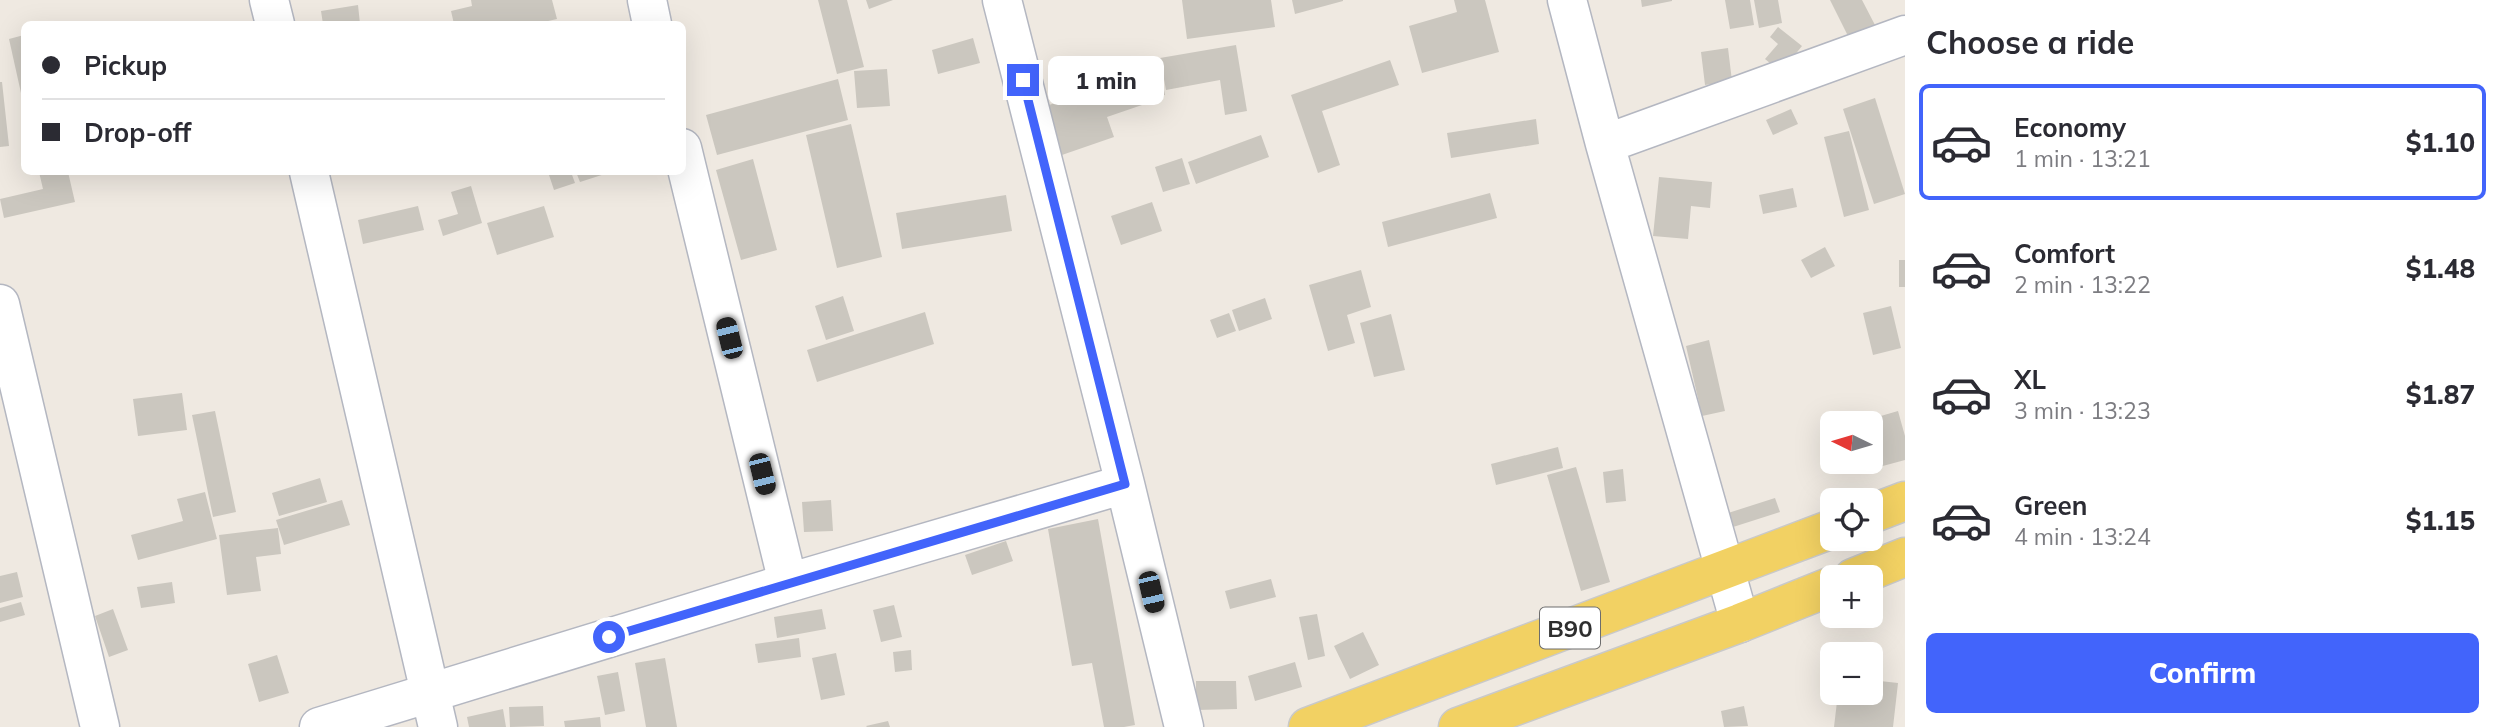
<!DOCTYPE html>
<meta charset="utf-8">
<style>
:root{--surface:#fff;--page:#f2f2f3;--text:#2b2b33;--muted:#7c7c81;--line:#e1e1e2;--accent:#4264fb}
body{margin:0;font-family:Mulish,sans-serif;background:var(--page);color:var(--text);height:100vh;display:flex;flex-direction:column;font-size:26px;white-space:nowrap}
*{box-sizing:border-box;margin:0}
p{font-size:23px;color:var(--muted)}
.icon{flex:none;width:38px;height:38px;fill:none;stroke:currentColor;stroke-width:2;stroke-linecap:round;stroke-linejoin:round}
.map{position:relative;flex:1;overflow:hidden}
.side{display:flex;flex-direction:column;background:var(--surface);width:595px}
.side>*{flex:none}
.hud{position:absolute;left:21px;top:21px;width:665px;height:154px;border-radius:10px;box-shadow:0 7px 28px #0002;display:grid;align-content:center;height:154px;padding:0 21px;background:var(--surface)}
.needle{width:46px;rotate:275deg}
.controls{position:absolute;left:1820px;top:411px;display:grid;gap:14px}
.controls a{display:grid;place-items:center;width:63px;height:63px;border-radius:10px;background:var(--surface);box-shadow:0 7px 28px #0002;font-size:35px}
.end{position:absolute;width:32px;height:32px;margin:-16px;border:9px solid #4264fb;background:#fff;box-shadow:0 0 0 4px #fff}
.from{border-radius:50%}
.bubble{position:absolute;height:49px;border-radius:10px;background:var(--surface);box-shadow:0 7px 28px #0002;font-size:23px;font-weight:800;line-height:49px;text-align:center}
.car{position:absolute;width:21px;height:42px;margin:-21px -10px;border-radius:9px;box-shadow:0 0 5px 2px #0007;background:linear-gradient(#222 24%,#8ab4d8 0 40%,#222 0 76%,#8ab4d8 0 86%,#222 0)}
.hud b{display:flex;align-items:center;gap:24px;height:66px;font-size:26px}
.hud b+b{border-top:2px solid var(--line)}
.hud i{width:18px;height:18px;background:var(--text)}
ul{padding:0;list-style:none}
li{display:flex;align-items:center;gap:21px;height:116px;margin:0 14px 10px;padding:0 7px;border:4px solid transparent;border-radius:10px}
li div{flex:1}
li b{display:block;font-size:26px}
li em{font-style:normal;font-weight:800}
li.current{border-color:var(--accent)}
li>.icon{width:63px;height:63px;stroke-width:1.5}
h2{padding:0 21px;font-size:32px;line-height:84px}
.button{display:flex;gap:14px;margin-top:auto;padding:14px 21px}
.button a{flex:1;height:80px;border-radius:10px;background:var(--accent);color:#fff;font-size:28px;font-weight:800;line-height:80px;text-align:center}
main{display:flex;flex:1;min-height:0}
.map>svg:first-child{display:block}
</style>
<main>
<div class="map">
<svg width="1905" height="727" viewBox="0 0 1905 727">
<rect width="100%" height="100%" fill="#efe9e1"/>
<path fill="#cbc7bf" d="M471 0H552L557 19 535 24H454L451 11 472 6Z
M818 0H847L864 67 837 74Z
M866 0H893L869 9Z
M1182 0H1271L1275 27 1187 39Z
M1292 0H1343V1L1295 14Z
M1454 0H1485L1499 52 1422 73 1409 26 1457 12Z
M1641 0H1672V1L1642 7Z
M1725 0H1750L1754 25 1730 29Z
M1754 0H1778L1782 23 1759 28Z
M1830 0H1862L1875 25 1849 38Z
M358 5 360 24H323L321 11Z
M1778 27 1802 46 1781 72 1765 59 1778 44 1770 37Z
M24 35V102H23L9 39Z
M973 38 980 63 938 74 932 50Z
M1236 45 1247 111 1225 115 1220 80 1166 90 1160 58Z
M1728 48 1732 81 1705 85 1701 52Z
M1390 60 1399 85 1322 111 1340 165 1318 173 1291 95Z
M887 69 890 106 857 108 854 71Z
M1160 71 1165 95 1142 100 1137 75Z
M1133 77 1142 105 1107 117 1114 137 1059 156 1043 107Z
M838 79 848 120 717 155 706 115Z
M0 82H2L9 146 0 147Z
M1875 98 1905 194 1874 204 1843 109Z
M1791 109 1798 124 1773 135 1766 120Z
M1536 119 1539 144 1451 158 1447 133Z
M851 124 882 257 837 268 806 135Z
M1849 131 1869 210 1844 217 1824 137Z
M1261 135 1269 157 1196 184 1188 162Z
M1182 158 1190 184 1163 192 1155 167Z
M753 159 777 250 741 260 716 170Z
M39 172H68L75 202 4 218 0 199 43 189Z
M548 172H571L575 183 554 190Z
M576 172H611L580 182Z
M1659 177 1712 182 1710 208 1691 206 1688 239 1653 236Z
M471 186 482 223 443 236 438 220 458 214 451 192Z
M1793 188 1797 207 1763 214 1759 195Z
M1490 193 1497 218 1388 247 1382 222Z
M1006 195 1012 231 902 249 896 213Z
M1152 202 1162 231 1121 245 1111 216Z
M418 206 424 230 363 244 358 220Z
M544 206 554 237 497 255 487 223Z
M1825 247 1835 266 1811 278 1801 260Z
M1899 260H1905V287H1899Z
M1361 270 1371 307 1347 315 1355 343 1328 351 1309 285Z
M843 296 854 331 826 340 815 306Z
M1265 298 1272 319 1239 331 1232 310Z
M1891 306 1901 348 1873 355 1863 313Z
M925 312 934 344 817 382 807 350Z
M1229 313 1236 331 1217 338 1210 320Z
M1391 314 1405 370 1374 377 1360 323Z
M1709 340 1725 411 1702 416 1686 346Z
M182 393 187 430 138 436 133 399Z
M215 411 236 512 213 517 192 415Z
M1898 411 1905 436V460L1879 467 1871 435V424H1868L1867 420Z
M1558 447 1563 468 1496 485 1491 464Z
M1871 450 1878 469 1865 473 1862 462H1871Z
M1576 467 1610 582 1581 591 1547 475Z
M1623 469 1626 501 1606 503 1603 472Z
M320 478 327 502 279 516 272 493Z
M205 492 217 539 138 560 131 535 183 521 177 499Z
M1775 498 1780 512 1730 528 1725 514Z
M342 500 350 525 284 545 276 520Z
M831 500 833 531 804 532 802 502Z
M1098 519 1135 725 1124 727H1104L1092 663 1072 666 1048 529Z
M278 528 281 554 256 557 261 591 227 595 219 535Z
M1006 541 1013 561 972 575 965 555Z
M17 572 23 597 0 603V576Z
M1271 579 1276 597 1230 609 1225 591Z
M172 582 175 603 141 608 137 587Z
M21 602 25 615 0 622V608Z
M894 605 902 637 881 642 873 610Z
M113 609 128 650 109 657 95 616Z
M822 609 826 629 777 638 774 617Z
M1317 614 1325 656 1308 660 1299 617Z
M1363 632 1379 665 1350 679 1334 646Z
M799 638 801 657 758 663 755 644Z
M911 650 912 670 895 672 893 652Z
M836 653 845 695 821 700 812 658Z
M277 655 289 693 259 702 248 664Z
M665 658 677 727H646L635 663Z
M1295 662 1302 687 1255 701 1248 676Z
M618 672 625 711 605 715 597 676Z
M1871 680 1898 683 1893 727H1834L1838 693H1871Z
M1196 681H1236L1237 709 1196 710Z
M543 706 544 726 510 727 509 707Z
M1744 706 1748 726 1724 727 1721 711Z
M503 709 506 727H469L467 717Z
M600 717 601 727H565L564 721Z
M888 721 890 727H867L866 726Z"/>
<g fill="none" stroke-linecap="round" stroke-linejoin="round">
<defs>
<path id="minor" d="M269 0 275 24
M647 0 652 24
M1002 0 1125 484 1184 727
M1567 0 1605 144 1740 623
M1605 144 1905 35
M682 148 788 583
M309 172 438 727
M0 304 100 727
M319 727 788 583 1125 484"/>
<path id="major" d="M1871 514 1905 501
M1853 578 1905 557
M1308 727 1832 529
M1458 727 1740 623 1832 586"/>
</defs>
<use href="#minor" stroke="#b4b7c1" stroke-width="41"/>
<use href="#major" stroke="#c9c9c9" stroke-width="41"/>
<use href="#minor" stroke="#fff" stroke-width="38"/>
<use href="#major" stroke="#f2d163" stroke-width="38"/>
</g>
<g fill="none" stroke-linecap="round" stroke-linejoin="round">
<path stroke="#4264fb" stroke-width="9" d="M609 637 1125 484 1023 80"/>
</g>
<g text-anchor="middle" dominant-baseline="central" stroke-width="7" stroke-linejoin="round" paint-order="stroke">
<rect fill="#fff" stroke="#6d6d6d" stroke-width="2" x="1540" y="607.5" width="60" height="41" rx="5"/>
<g font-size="24" font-weight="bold" fill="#2e2e2e">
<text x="1570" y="628">B90</text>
</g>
</g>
</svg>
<div class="controls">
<a><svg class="needle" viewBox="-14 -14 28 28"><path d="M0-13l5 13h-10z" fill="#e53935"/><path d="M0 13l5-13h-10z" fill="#7c7c81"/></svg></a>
<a><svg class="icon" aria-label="locate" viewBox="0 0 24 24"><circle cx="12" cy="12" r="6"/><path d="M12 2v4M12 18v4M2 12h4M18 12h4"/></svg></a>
<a>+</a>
<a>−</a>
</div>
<i class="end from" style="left:609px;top:637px"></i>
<i class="end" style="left:1023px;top:80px"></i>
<div class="bubble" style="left:1048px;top:56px;width:116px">1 min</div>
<i class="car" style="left:729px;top:338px;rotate:346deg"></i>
<i class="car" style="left:762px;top:474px;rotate:166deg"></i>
<i class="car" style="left:1151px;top:592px;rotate:167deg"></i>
<div class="hud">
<b><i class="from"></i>Pickup</b>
<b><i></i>Drop-off</b>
</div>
</div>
<section class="side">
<h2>Choose a ride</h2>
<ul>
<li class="current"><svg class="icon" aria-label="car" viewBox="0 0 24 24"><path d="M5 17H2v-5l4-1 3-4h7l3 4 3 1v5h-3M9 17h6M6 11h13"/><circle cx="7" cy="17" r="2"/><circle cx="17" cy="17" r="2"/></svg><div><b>Economy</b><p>1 min · 13:21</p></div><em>$1.10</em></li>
<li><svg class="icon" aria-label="car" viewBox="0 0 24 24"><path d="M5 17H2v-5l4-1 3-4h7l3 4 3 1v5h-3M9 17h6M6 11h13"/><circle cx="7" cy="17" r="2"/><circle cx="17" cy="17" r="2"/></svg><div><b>Comfort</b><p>2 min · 13:22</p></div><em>$1.48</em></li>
<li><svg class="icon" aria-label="car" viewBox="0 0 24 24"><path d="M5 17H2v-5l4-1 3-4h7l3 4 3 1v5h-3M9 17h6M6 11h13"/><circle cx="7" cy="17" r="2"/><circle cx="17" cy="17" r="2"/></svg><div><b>XL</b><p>3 min · 13:23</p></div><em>$1.87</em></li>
<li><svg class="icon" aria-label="car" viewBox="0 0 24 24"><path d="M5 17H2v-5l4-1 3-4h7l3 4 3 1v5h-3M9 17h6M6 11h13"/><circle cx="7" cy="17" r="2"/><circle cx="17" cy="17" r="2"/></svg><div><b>Green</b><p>4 min · 13:24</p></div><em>$1.15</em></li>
</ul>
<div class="button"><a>Confirm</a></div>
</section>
</main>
